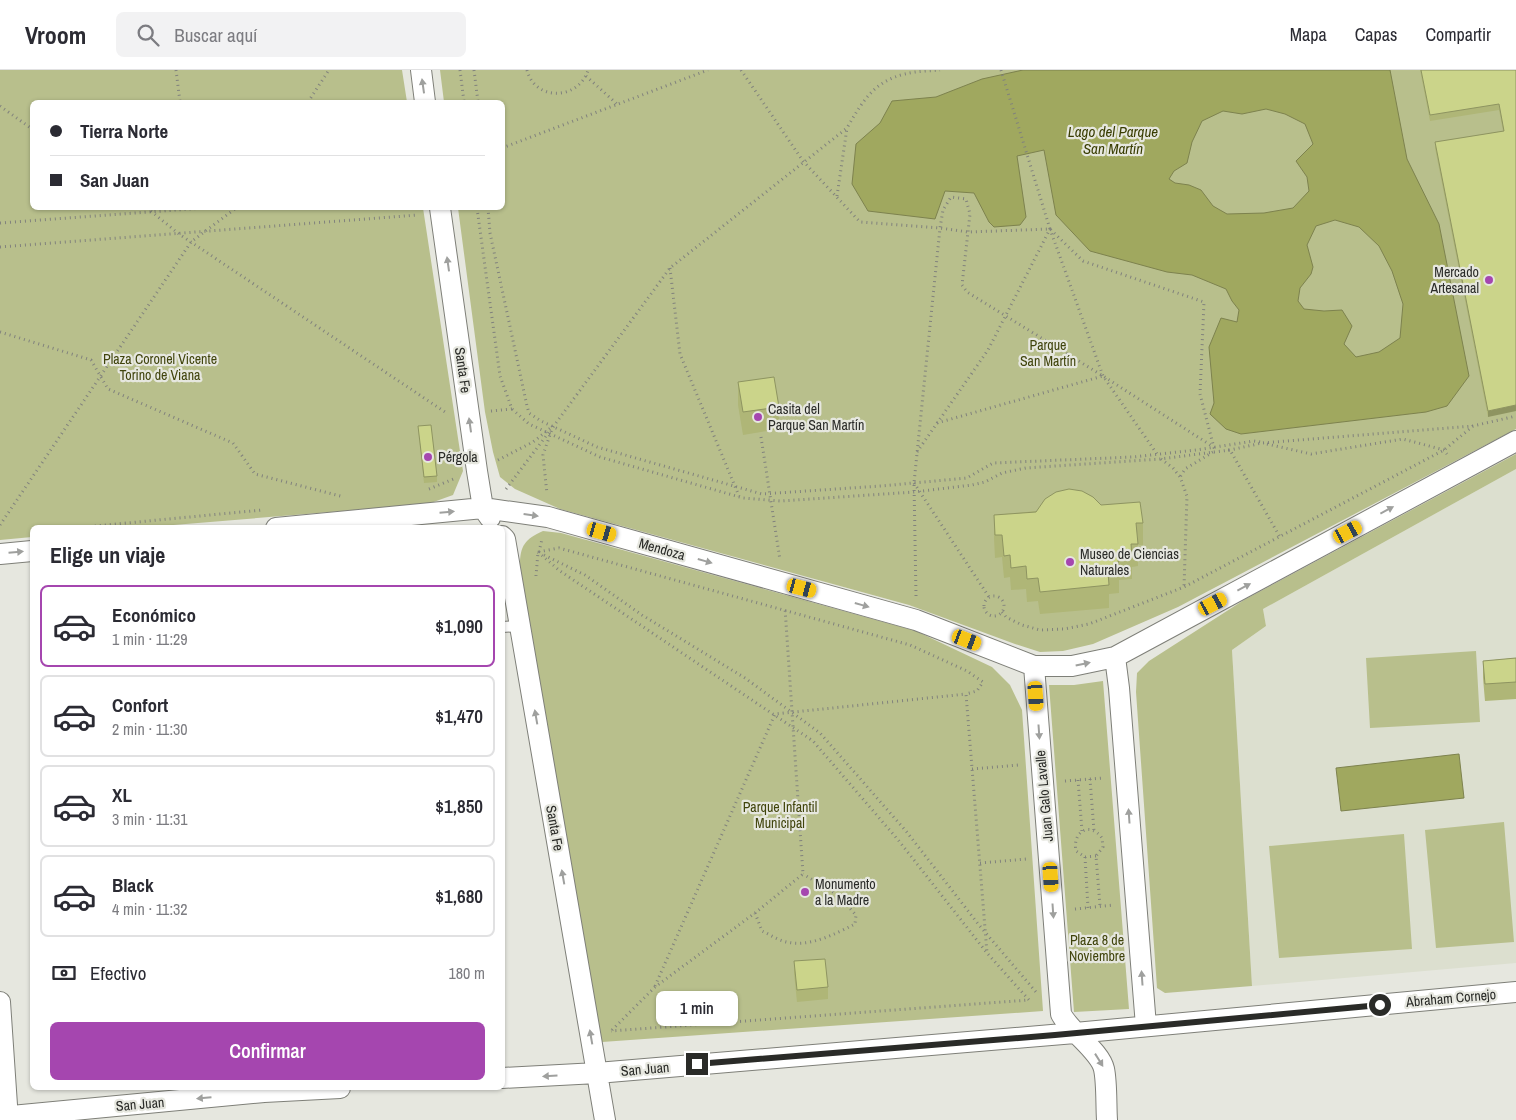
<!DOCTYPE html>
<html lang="es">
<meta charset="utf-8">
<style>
:root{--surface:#fff;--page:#f2f2f3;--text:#2b2b33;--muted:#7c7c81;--line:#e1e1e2;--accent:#a546af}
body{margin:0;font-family:"Archivo Narrow",sans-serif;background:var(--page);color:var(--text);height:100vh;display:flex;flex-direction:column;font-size:19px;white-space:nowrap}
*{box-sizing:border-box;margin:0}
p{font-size:16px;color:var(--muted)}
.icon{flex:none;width:28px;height:28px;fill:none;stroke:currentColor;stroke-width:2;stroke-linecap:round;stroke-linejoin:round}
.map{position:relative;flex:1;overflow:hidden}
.details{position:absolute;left:30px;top:455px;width:475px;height:565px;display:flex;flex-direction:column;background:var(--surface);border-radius:8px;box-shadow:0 1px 4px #0004}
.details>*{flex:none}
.guide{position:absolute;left:30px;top:30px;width:475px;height:110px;border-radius:8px;box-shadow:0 1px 4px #0004;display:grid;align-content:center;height:110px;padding:0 20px;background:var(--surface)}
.end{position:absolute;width:22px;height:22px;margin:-11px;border:6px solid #2a2b28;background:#fff;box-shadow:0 0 0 2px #fff}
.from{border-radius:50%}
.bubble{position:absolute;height:35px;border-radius:8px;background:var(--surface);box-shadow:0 1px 4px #0004;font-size:16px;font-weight:600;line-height:35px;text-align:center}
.car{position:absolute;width:15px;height:30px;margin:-15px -8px;border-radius:6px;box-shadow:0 0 4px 1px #0007;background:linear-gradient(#f5c518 24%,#345 0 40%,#f5c518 0 76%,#345 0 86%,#f5c518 0)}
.guide b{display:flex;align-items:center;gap:18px;height:48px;font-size:19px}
.guide b+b{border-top:1px solid var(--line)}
.guide i{width:12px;height:12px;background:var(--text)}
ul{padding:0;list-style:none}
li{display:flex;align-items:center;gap:15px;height:82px;margin:0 10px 8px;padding:0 10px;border:2px solid var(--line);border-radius:8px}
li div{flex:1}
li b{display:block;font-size:19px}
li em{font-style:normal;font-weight:600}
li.active{border-color:var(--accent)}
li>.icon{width:45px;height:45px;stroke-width:1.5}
h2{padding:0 20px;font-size:22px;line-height:60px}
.pay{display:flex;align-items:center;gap:12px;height:55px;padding:0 20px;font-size:19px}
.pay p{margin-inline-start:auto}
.primary-button{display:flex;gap:10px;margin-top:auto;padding:10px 20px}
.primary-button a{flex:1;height:58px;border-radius:8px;background:var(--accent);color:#fff;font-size:20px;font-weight:600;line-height:58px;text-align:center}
header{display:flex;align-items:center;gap:30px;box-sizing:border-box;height:70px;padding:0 25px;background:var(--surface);border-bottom:1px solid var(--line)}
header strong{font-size:24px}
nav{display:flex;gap:28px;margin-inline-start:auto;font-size:18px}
.search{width:350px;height:45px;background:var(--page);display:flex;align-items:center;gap:12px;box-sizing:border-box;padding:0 18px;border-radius:8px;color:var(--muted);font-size:19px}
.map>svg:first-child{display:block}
</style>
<header>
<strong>Vroom</strong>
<div class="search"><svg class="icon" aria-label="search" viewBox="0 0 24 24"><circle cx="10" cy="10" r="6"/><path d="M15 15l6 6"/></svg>Buscar aquí</div>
<nav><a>Mapa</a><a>Capas</a><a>Compartir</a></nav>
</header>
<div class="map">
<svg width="1516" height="1050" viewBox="0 0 1516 1050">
<rect width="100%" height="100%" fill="#e6e7df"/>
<path fill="#dcdfcf" d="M1516 399V893L1252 916 1232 580 1266 556 1263 539Z"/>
<path fill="#b8bf8c" d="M0 0H402L407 32H32V138H423L463 401 453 425 428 434 149 457 32 458V467L0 470Z
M440 0H1516V359L1178 537 1093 574 1063 581 1040 582 1015 574 909 535 560 439 515 419 500 407 493 382 485 342 458 138H502V32H444Z
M1516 384V399L1263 539 1266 556 1232 580 1252 916 1165 923 1157 918 1136 622 1137 603 1149 591 1244 530Z
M543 461 561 463 916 561 992 597 1010 615 1022 640 1043 941 602 972 520 495C520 476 525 469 543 461Z
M1476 581 1480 652 1370 658 1366 588Z
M1103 611 1129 939 1074 942 1049 615H1074Z
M1504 752 1514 872 1436 878 1425 760Z
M1404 764 1412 879 1279 888 1269 776Z"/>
<path fill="#a0a85f" stroke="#7d824e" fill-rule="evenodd" d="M1023 0H1390L1407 89 1439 154 1469 306 1447 336 1426 342 1241 364 1226 359 1210 344 1214 333 1209 277 1221 248 1237 252 1239 240 1232 231 1226 219 1192 205 1167 202 1090 181 1056 145 1044 80 1017 86 1026 147 1020 155 994 157 989 152 974 123 945 121 935 149 868 141 852 114 856 74 880 53 892 31 936 27 982 9ZM1266 39 1285 44 1305 54 1313 74 1296 91 1307 107 1309 121 1293 138 1264 143 1227 144 1213 136 1201 120 1189 115 1175 113 1169 109 1174 101 1187 93 1192 72 1202 51 1223 41 1242 44ZM1335 150 1359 157 1379 176 1392 201 1403 234 1400 268 1379 282 1356 287 1344 274 1352 256 1342 240 1324 241 1304 239 1298 231 1300 218 1311 204 1313 197 1307 175 1316 156Z
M1459 684 1464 728 1341 741 1336 698Z"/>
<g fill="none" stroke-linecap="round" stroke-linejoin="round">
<defs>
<path id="lane" d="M502 557 520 556"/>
<path id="street" d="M421 0 425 32
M440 138 477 401 483 438 490 448
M276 458 483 438 548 447 916 550 1034 596H1072L1115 587 1516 371
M502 466 505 469 605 1050
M0 484 32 481
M1115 587 1119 618 1146 956
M1034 596 1061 944C1071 963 1100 981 1104 999 1107 1013 1106 1035 1107 1050
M0 932 8 1050
M502 1008 597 1003 1075 963 1516 922
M0 1047 264 1022 340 1018"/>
</defs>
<use href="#lane" stroke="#7e7f78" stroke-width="12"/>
<use href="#street" stroke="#7e7f78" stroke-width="22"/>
<path stroke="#81827d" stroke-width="3" stroke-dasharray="1 4" stroke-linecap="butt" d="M176 0 180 32
M460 0 464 32
M474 0 478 32
M527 0C535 32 579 30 588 0
M741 0 803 91 860 152 940 158 968 162 1050 159 1083 191 1204 232 1200 324 1214 378 1213 382 1185 399 1180 407
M1001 0 1050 159
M586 6 617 34
M308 32 329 0
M0 36 32 59
M502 78 708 0
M837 126 847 58
M147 138 179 164 445 342
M477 138 500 306 512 339 529 354 600 387 743 428 781 431 914 422 972 415 985 412 1002 403 1026 398 1160 389 1230 380 1262 373 1473 356 1516 346
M488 138 490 163 527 336 529 343 541 351 597 377 762 424 881 416 967 408 993 393 1133 387 1196 380 1254 371 1261 372
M0 153 203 138
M0 177 418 145
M670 198 680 284 739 426
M0 262 91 290 108 319 233 373 255 404 344 427
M491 341 512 339
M937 353 1103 306
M553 357 670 198 847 58C862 32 874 11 905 4 916 1 929 1 940 0
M761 367 780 490
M1267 374 1311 384 1403 369 1444 380 1447 384
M1228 380H1230L1280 467
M917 382 988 280 1050 159 1103 306 1157 384
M1161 389 1173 398 1180 407 1187 426 1184 517
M498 390 533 372 553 356 543 385 547 424
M914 413 989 527
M429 419 456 408
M506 419 549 362
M0 455 191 172 236 138
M75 458 262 440
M538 482 560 501 813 671 899 771 987 883 1029 930 611 961
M539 482 542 469
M544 485 585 505 642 545 745 608 820 663 906 761 979 855 1036 922
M536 506 538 482 559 478 910 575 967 601 983 612 977 621 966 624 987 883
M916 526 914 413 940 158 943 140 951 127 966 129 970 144 962 215 967 222 1103 306 1215 378
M984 536a10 10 0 1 1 20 0a10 10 0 1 1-20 0Z
M1002 542 1006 547 1022 555 1040 560 1064 559 1089 554 1184 517 1444 380 1473 356
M972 699 1019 695
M1090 709 1094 761
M1078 710 1082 761
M1065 711 1103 708
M1096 786 1085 787 1076 781C1072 762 1090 751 1102 768L1103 777 1096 786 1100 836
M1085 787 1088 838
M980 793 1027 789
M1075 839 1114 835
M755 843 762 861C769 864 776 869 783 871 807 879 835 864 855 854L856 845 838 825 803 804
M655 916 775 644 966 624
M612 960 655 917 755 843 803 804 785 538"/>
<use href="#lane" stroke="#fff" stroke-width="10"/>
<use href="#street" stroke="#fff" stroke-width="20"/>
</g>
<path fill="#afb677" d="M1420 0H1516L1488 347 1435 78V72L1503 61 1499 40 1430 51Z
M738 312 779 337V359L743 365 738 335Z
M418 356 437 406V412L424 413Z
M1101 435 1143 453V475H1138V496L1132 497V509L1119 510V523L1109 524V538L1040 544 1038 531 1027 532 1026 519 1011 520 1010 507 1004 508 1002 487 995 488 994 468V445Z
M1516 588V629L1485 631 1483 608V591Z
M794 891 828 917V929L797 932 794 903Z"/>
<path fill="#8e9461" d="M1516 335V341L1488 347V341Z"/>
<path fill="#cbd48a" stroke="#8e9461" d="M1421 0H1516V335L1488 341 1435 72 1504 61 1499 34 1430 45Z
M774 307 779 337 743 342 738 312Z
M431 355 437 406 424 407 418 356Z
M1069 419 1082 421 1093 427 1101 435 1140 432 1143 453H1136L1138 474H1131L1132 487 1118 488 1119 501 1108 502 1109 515 1040 522 1038 508 1027 509 1026 496 1011 498 1010 485 1004 486 1002 465H995L994 445 1036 442 1045 429 1056 422Z
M1516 588V612L1485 614 1483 591Z
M825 889 828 917 797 920 794 891Z"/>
<defs><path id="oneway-solid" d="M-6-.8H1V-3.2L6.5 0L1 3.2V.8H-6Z" transform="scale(1.25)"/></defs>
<g fill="#9fa09e">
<use href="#oneway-solid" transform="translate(423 16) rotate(-98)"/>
<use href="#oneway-solid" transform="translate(448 194) rotate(-98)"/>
<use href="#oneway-solid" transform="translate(470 355) rotate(-98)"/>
<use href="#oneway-solid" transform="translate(1387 440) rotate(-28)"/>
<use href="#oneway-solid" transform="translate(447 442) rotate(-5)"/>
<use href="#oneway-solid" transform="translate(531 445) rotate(8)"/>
<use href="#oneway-solid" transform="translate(16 482) rotate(-5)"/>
<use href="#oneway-solid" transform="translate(705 491) rotate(16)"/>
<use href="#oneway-solid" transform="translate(1244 517) rotate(-28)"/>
<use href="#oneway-solid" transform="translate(862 535) rotate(16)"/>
<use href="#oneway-solid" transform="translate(1083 594) rotate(-12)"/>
<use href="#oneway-solid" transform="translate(536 647) rotate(-100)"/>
<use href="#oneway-solid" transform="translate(1039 662) rotate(86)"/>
<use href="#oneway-solid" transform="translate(1129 746) rotate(-94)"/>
<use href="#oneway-solid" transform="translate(563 807) rotate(-100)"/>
<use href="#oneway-solid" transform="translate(1053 841) rotate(86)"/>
<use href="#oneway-solid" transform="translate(1142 908) rotate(-94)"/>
<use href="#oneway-solid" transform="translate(591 967) rotate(-100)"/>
<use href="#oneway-solid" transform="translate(1099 990) rotate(58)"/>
<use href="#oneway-solid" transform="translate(550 1006) rotate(177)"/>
<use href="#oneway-solid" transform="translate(204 1028) rotate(175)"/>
</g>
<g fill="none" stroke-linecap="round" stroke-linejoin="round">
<path stroke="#2a2b28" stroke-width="6" d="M697 994 1055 965 1380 935"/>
</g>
<g fill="#a546af" stroke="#e6e7df" stroke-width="2">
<circle cx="1489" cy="210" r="5"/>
<circle cx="758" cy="347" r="5"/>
<circle cx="428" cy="387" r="5"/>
<circle cx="1070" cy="492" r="5"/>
<circle cx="805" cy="822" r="5"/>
</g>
<g text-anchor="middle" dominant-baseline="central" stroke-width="4.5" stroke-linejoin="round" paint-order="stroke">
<g font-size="14" fill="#2a2b28" stroke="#e6e7df" text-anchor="start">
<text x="1479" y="202" text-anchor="end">Mercado<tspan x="1479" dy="16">Artesanal</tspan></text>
<text x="768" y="339">Casita del<tspan x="768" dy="16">Parque San Martín</tspan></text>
<text x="438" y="387">Pérgola</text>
<text x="1080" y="484">Museo de Ciencias<tspan x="1080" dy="16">Naturales</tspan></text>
<text x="815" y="814">Monumento<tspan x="815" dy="16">a la Madre</tspan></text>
</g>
<g font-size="14" fill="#40440c" stroke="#e6e7df">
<text x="1048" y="275">Parque<tspan x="1048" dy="16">San Martín</tspan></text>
<text x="160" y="289">Plaza Coronel Vicente<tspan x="160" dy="16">Torino de Viana</tspan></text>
<text x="780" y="737">Parque Infantil<tspan x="780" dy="16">Municipal</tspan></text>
<text x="1097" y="870">Plaza 8 de<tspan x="1097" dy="16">Noviembre</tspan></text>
</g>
<g font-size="14" fill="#2a2b28" stroke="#e6e7df">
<text transform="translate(463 300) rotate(82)">Santa Fe</text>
<text transform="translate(662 479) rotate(16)">Mendoza</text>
<text transform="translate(1044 726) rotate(-95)">Juan Galo Lavalle</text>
<text transform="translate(555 758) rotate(80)">Santa Fe</text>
<text transform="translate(1451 928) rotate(-5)">Abraham Cornejo</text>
<text transform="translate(645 999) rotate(-5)">San Juan</text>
<text transform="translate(140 1034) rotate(-5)">San Juan</text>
</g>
<g font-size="15" font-style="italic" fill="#393d02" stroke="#e6e7df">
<text x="1113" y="61">Lago del Parque<tspan x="1113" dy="17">San Martín</tspan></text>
</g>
</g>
</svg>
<i class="end from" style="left:1380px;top:935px"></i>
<i class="end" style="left:697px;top:994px"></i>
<div class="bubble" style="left:656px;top:921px;width:82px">1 min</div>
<i class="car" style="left:602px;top:462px;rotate:106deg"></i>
<i class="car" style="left:1348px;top:462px;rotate:62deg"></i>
<i class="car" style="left:802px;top:518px;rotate:105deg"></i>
<i class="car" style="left:1213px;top:534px;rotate:62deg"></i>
<i class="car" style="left:967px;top:570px;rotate:111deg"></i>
<i class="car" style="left:1036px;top:626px;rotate:176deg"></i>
<i class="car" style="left:1051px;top:807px;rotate:176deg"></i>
<div class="guide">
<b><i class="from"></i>Tierra Norte</b>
<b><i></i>San Juan</b>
</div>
<section class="details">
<h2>Elige un viaje</h2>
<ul>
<li class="active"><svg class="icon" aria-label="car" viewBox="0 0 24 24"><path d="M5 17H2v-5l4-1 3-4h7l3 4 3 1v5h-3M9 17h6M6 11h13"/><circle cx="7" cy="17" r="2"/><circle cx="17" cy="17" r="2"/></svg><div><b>Económico</b><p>1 min · 11:29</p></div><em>$1,090</em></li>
<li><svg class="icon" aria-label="car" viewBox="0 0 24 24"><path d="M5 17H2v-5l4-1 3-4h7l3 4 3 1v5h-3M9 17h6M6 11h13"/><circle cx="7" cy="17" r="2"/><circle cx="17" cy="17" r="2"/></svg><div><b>Confort</b><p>2 min · 11:30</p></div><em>$1,470</em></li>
<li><svg class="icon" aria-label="car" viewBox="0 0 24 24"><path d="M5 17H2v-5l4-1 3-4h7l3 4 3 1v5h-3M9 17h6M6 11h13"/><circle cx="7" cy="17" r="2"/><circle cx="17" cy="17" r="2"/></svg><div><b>XL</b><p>3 min · 11:31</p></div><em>$1,850</em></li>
<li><svg class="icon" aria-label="car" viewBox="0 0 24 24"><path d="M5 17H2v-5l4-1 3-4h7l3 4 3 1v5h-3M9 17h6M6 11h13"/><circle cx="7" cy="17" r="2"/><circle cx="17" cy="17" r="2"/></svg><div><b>Black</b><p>4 min · 11:32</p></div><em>$1,680</em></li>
</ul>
<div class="pay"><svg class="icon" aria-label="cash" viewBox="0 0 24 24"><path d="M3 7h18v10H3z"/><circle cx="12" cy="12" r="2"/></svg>Efectivo<p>180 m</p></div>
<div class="primary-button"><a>Confirmar</a></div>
</section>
</div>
